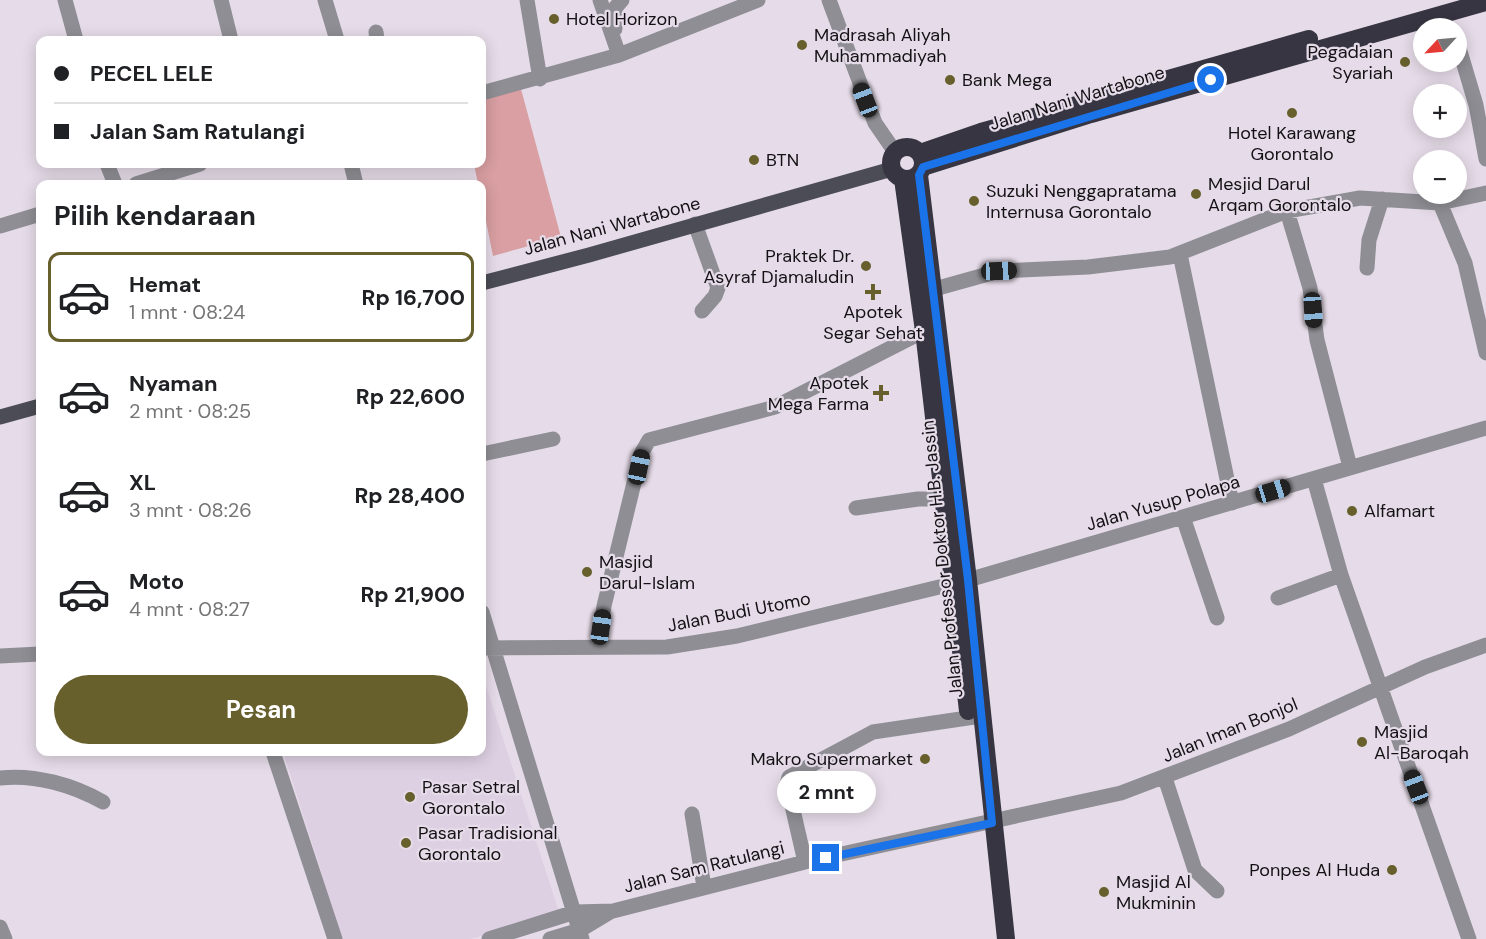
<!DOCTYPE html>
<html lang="id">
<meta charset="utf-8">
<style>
:root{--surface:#fff;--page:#f2f2f2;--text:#202124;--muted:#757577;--line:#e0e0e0;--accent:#675f2c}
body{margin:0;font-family:"DM Sans",sans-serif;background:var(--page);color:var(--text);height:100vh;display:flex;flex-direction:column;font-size:22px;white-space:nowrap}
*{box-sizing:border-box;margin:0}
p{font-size:20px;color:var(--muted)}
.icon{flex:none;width:33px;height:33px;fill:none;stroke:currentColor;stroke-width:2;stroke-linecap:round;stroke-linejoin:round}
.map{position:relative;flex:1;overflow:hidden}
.side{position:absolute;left:36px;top:180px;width:450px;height:576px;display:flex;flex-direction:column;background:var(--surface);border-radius:12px;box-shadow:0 3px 15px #0003}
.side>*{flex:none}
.banner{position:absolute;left:36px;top:36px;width:450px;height:132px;border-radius:12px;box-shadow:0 3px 15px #0003;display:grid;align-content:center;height:132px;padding:0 18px;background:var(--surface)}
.needle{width:39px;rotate:244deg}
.buttons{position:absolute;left:1413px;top:18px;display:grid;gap:12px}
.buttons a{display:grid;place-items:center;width:54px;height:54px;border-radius:50%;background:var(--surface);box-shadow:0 3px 15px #0003;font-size:30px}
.end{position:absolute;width:27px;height:27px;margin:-14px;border:8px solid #1a73e8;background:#fff;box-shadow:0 0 0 3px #fff}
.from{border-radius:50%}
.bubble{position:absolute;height:42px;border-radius:21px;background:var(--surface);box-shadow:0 3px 15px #0003;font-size:20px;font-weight:700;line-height:42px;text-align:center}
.car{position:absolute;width:18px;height:36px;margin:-18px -9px;border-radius:8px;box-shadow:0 0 4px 2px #0007;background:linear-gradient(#222 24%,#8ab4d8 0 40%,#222 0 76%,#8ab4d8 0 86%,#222 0)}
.banner b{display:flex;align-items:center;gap:21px;height:57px;font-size:22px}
.banner b+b{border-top:2px solid var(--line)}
.banner i{width:15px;height:15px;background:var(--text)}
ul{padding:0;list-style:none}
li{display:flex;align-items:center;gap:18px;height:90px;margin:0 12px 9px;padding:0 6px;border:3px solid transparent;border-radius:12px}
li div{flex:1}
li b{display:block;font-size:22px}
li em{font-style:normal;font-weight:700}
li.on{border-color:var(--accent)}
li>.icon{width:54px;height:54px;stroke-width:1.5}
h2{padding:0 18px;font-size:27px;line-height:72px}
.primary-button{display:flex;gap:12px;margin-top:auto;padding:12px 18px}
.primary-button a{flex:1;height:69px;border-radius:36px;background:var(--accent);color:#fff;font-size:24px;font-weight:700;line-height:69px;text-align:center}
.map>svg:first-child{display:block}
</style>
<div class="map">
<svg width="1486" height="939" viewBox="0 0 1486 939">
<rect width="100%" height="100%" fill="#e6dce9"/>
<path fill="#ded0e3" d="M482 673 559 912 471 939H340L328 914 321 871 283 752H482Z"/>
<path fill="#d99fa2" d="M521 89 561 237 493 256 482 201V184H478L474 164H482V98Z"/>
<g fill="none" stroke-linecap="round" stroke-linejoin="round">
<path stroke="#8e8e94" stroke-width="15" d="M65 0 76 40
M221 0 231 40
M325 0 337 40
M527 0 540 79
M600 0 619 55
M829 0 875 123 895 152
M615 29V8L622 0
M376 32 377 40
M1456 38 1476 105 1486 159
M482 93 619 55 758 0
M107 164 115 184
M351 164 356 184
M136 184 200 164
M1440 203 1465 263 1486 353
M1287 211 1310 288 1317 340 1350 467
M695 224 718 288 715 296 702 311
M0 226 40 214
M1180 254 1232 503
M1367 268 1369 240 1382 199
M931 290 999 271 1088 267 1170 257 1287 211 1360 198 1440 203 1486 193
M482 454 553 439
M1314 479 1341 575 1469 939
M856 508 918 499H943
M1183 517 1217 618
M1278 598 1341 575
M482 612 582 939
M598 647 604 606 641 454 649 440 775 407 924 331
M482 648 667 647 737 636 968 580 1486 428
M0 656 40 654
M273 752 335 939
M0 778C35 774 73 785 103 802
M1165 778 1195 870 1217 891
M692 814 704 887
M805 862 787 784 789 777 873 732 981 716
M0 927 5 939
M489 939 575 912 613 911 805 862 1121 793 1289 729 1425 667 1486 645
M550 939 580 930 610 912"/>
<path stroke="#4c4c56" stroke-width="15" d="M482 283 589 255 892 169
M0 417 40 406"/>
<path stroke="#363541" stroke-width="18" d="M891 163a16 16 0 1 1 32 0a16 16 0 1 1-32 0Z
M920 153 981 132 1309 39
M923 167 1091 114 1486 2
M919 175 968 580 1006 939
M903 179 924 331 968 711"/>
</g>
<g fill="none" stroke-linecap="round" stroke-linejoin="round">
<path stroke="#1a73e8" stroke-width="8" d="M826 858 992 823 968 580 919 175 923 167 1211 80"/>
</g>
<g fill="#675f2c" stroke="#e6dce9" stroke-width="2">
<circle cx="554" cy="19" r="6"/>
<circle cx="802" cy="45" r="6"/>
<circle cx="1405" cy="62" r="6"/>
<circle cx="950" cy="80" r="6"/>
<circle cx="1292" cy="113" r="6"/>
<circle cx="754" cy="160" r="6"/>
<circle cx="1196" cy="194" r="6"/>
<circle cx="974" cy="201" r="6"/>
<circle cx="866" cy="266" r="6"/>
<path d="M870 283h6v6h6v6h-6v6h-6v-6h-6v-6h6z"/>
<path d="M878 384h6v6h6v6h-6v6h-6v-6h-6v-6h6z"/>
<circle cx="1352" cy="511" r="6"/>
<circle cx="587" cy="572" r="6"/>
<circle cx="1362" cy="742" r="6"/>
<circle cx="925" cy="759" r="6"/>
<circle cx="410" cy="797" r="6"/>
<circle cx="406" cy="843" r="6"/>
<circle cx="1392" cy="870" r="6"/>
<circle cx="1104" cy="892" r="6"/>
</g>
<g text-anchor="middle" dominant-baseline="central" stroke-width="4.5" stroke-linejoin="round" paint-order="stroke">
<g font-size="18" fill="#141115" stroke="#e6dce9" text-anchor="start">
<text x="566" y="19">Hotel Horizon</text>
<text x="814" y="35">Madrasah Aliyah<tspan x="814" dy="21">Muhammadiyah</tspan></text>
<text x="1393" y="52" text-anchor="end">Pegadaian<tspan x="1393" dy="21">Syariah</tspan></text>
<text x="962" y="80">Bank Mega</text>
<text x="1292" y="133" text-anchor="middle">Hotel Karawang<tspan x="1292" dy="21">Gorontalo</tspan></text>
<text x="766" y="160">BTN</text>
<text x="1208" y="184">Mesjid Darul<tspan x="1208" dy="21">Arqam Gorontalo</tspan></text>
<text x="986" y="191">Suzuki Nenggapratama<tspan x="986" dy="21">Internusa Gorontalo</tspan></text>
<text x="854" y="256" text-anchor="end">Praktek Dr.<tspan x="854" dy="21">Asyraf Djamaludin</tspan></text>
<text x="873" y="312" text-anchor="middle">Apotek<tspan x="873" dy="21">Segar Sehat</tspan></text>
<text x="869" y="383" text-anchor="end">Apotek<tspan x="869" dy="21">Mega Farma</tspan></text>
<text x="1364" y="511">Alfamart</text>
<text x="599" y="562">Masjid<tspan x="599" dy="21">Darul-Islam</tspan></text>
<text x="1374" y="732">Masjid<tspan x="1374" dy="21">Al-Baroqah</tspan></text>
<text x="913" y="759" text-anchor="end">Makro Supermarket</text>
<text x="422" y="787">Pasar Setral<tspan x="422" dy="21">Gorontalo</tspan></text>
<text x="418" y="833">Pasar Tradisional<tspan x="418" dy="21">Gorontalo</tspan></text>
<text x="1380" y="870" text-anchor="end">Ponpes Al Huda</text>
<text x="1116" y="882">Masjid Al<tspan x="1116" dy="21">Mukminin</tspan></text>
</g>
<g font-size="18" fill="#141115" stroke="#e6dce9">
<text transform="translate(1077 98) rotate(-17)">Jalan Nani Wartabone</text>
<text transform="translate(612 226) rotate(-15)">Jalan Nani Wartabone</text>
<text transform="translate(1163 503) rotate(-16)">Jalan Yusup Polapa</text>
<text transform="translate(942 559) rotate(-96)">Jalan Professor Doktor H.B. Jassin</text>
<text transform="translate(739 612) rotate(-11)">Jalan Budi Utomo</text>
<text transform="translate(1230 730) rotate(-22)">Jalan Iman Bonjol</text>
<text transform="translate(704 867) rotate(-14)">Jalan Sam Ratulangi</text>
</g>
</g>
</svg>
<div class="buttons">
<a><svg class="needle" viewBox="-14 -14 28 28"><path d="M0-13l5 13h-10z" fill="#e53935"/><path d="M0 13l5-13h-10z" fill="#757577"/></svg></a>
<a>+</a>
<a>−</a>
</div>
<i class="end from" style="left:1211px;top:80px"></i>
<i class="end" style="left:826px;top:858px"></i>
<div class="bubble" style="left:777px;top:771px;width:99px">2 mnt</div>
<i class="car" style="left:865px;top:100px;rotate:339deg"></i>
<i class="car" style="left:999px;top:271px;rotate:88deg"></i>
<i class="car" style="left:1313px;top:310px;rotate:176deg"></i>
<i class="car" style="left:639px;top:467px;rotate:12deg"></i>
<i class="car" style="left:1273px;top:491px;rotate:73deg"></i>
<i class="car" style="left:601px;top:627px;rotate:8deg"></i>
<i class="car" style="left:1416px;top:787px;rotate:339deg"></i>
<div class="banner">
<b><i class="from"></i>PECEL LELE</b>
<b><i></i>Jalan Sam Ratulangi</b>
</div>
<section class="side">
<h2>Pilih kendaraan</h2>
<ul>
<li class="on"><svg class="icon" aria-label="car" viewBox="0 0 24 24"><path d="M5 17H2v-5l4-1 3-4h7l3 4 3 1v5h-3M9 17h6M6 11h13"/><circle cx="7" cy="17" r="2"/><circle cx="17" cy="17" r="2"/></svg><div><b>Hemat</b><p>1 mnt · 08:24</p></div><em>Rp 16,700</em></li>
<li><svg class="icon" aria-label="car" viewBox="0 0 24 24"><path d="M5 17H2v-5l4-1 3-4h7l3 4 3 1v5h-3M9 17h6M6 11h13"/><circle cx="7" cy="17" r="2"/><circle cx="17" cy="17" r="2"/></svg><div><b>Nyaman</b><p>2 mnt · 08:25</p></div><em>Rp 22,600</em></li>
<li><svg class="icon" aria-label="car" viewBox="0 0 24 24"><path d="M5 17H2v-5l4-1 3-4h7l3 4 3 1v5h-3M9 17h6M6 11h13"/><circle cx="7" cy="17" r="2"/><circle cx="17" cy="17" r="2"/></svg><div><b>XL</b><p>3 mnt · 08:26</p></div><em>Rp 28,400</em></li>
<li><svg class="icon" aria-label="car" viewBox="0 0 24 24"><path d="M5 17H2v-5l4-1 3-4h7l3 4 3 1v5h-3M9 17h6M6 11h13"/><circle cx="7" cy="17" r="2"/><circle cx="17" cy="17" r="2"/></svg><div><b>Moto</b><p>4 mnt · 08:27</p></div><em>Rp 21,900</em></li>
</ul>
<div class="primary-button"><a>Pesan</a></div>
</section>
</div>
